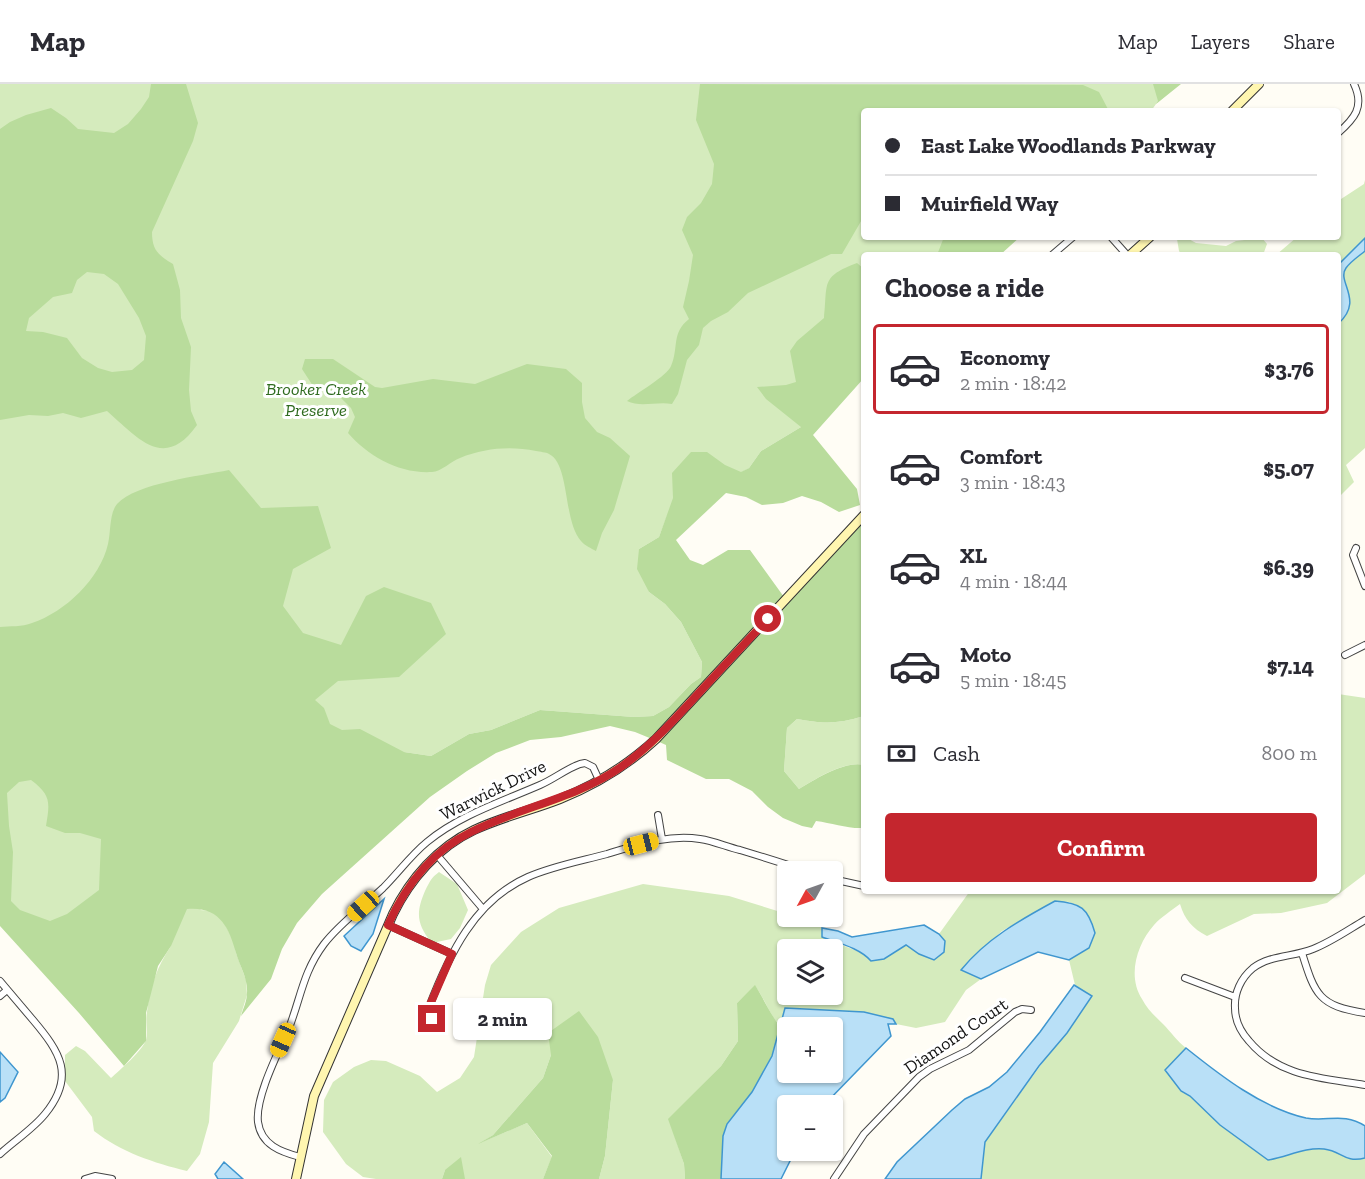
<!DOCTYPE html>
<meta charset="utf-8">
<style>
:root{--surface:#fff;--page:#f7f7f7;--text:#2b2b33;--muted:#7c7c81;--line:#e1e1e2;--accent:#c4262e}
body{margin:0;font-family:"Zilla Slab",serif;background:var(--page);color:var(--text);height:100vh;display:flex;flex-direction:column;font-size:22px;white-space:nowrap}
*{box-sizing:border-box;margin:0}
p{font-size:20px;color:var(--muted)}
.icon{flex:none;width:33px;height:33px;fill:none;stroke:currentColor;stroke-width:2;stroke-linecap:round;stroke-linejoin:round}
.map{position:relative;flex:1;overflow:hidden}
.panel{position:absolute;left:861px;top:168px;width:480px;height:642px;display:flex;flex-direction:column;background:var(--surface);border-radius:6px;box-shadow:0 2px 4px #0004}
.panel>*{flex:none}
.hud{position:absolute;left:861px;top:24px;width:480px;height:132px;border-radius:6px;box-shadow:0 2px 4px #0004;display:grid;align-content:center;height:132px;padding:0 24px;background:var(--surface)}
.needle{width:39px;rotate:230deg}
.fabs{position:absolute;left:777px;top:777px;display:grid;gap:12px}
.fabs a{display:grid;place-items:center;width:66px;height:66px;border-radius:6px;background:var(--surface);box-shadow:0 2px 4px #0004;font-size:30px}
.end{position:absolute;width:27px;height:27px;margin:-14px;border:8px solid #c4262e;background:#fff;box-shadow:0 0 0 3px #fff}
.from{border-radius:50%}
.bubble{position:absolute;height:42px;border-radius:6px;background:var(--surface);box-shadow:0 2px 4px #0004;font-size:20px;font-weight:700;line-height:42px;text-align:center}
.car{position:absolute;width:18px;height:36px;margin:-18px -9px;border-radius:8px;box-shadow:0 0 4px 2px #0007;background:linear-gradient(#f5c518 24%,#345 0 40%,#f5c518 0 76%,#345 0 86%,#f5c518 0)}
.hud b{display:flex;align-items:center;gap:21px;height:57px;font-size:22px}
.hud b+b{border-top:2px solid var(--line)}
.hud i{width:15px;height:15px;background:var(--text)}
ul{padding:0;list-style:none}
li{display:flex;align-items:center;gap:18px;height:90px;margin:0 12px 9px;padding:0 12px;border:3px solid transparent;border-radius:6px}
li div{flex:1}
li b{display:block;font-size:22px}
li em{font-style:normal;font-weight:700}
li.active{border-color:var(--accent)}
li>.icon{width:54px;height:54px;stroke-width:1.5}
h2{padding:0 24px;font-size:27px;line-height:72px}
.pay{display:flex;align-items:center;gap:15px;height:66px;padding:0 24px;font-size:22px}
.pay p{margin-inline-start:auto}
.primary-button{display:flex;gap:12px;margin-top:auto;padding:12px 24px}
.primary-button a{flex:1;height:69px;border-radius:6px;background:var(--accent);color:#fff;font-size:24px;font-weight:700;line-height:69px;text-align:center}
header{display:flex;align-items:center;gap:36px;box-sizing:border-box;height:84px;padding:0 30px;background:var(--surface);border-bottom:2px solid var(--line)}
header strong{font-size:28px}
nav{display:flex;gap:33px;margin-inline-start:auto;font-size:21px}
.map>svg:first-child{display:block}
</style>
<header>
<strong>Map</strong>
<nav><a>Map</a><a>Layers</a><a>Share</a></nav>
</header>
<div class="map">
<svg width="1365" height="1095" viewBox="0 0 1365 1095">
<rect width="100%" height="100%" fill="#fffdf5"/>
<path fill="#d5ebbd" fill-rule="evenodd" d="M0 0H1180L1156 20 1151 27H864V153H998L977 171H864V266L801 343 761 367 749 384 667 432 659 453 639 465 649 508 665 520 681 538 702 578 701 593 691 600 669 623 653 632 634 633 540 626 491 646 469 650 431 672 404 668 200 826 213 827 223 837 234 857 236 869 246 896 247 911 239 937 213 979 209 1038 200 1070 187 1087C154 1079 121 1068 94 1047L92 1033 65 997V971L76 962 85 967 111 994C120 986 142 967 146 956 148 948 145 936 147 928 150 902 157 883 171 862L79 927 0 834Z
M1365 96V154L1338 181V171H1276L1297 153H1338V117L1364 100Z
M1185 153 1196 159 1226 162 1236 157 1262 154 1267 160 1263 171H1182L1179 167 1177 155Z
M1365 167V364L1346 381 1354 398 1338 414V240C1365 216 1336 198 1346 184 1351 177 1359 172 1365 167Z
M1338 610 1365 614V790L1327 819 1281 829 1254 830 1207 852C1192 844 1185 836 1180 820 1171 827 1161 833 1154 841 1137 860 1127 892 1142 915 1147 925 1155 932 1163 940 1171 948 1177 957 1186 964L1166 986 1181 1007 1190 1012 1220 1041 1268 1075C1286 1073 1305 1063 1324 1065 1342 1067 1344 1079 1365 1074V1095H981L985 1058 1091 912 1075 901 1069 876 1089 864 1070 818 1055 817 1002 847 962 886 981 895 966 906 945 938 916 944 896 940 893 935 785 924 780 942C769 930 765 915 755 902L737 919 738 957 721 982 669 1035 684 1080 685 1095H599L605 1072 613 996 551 971 543 994 493 1051 482 1058 527 1039 552 1073 543 1095H465L445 1086 442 1095H376L363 1093 346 1080 323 1048 324 1016 333 998 354 983 371 976 386 977 420 992 437 1008 460 994 474 973 485 901 491 881 521 848 559 824 643 800 729 812 787 830 788 832C800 833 812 837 822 844V853L867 871 906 861 919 870 934 875 944 867 945 857 939 850 970 807H1338ZM788 866H832V910H788Z
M864 632V681C845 676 815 695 799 705L784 687 787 644 797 635C825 640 837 640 864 632Z
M439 788 457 800 468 826 460 844 451 855 432 859C416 840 416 828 425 807 430 797 431 794 439 788Z"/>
<path fill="#b9dc9c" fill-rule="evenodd" d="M151 0H186L198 39 193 57 152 148C152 166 158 171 173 180L180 206 181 234 191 263 189 306 191 327 197 341C164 388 137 353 107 327L81 334 63 329 48 332 29 331 0 336V45L10 38 26 31 51 24 66 34 78 45 114 49 128 40 141 25 149 13ZM87 188 104 190 118 200 139 234 146 252 144 276 132 286 112 288 98 284 82 274 67 254 43 248 26 247 29 234 53 213 72 209 77 196Z
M700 0 1083 1 1099 8 1109 27H864V132L842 170H831L748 209 728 228 711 237 703 244 699 261 687 276 678 310 672 320C657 317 641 324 627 317 637 309 667 292 671 282 679 264 671 249 689 235L683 223 689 197 693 171 682 146 687 133 701 119 712 100 714 80 696 36Z
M1153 0H1181L1156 20 1158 17Z
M944 153H1020L1000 171H937Z
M857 179 864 185V294L813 351 857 405 860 421 839 428 821 418 802 412 783 419 762 421 746 413 726 409 676 456 690 476 703 481 728 466H750L784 513 652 655 635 648 610 642 561 653 530 656 496 669 467 687 430 713 322 810 297 839 282 865 271 895 241 932C243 925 247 917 247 909 248 894 240 883 236 869 229 843 219 822 187 825L171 862 158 882 146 929V957L124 982 79 929 0 842V543C10 542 22 543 32 539 65 528 100 495 108 460 111 448 109 430 117 420 136 399 200 392 229 386L261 424 318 422 331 464 293 485 283 522 303 549 341 561 366 512 384 503 431 519 446 550 399 593 338 597 315 616 324 624 330 640 342 646 360 645 404 668 431 672 469 650 491 646 540 626 634 633 653 632 669 623 691 600 701 593 702 578 681 538 665 520 649 508 637 485 639 465 659 453 673 414 672 389 691 368H707L725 381 741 388 749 384 761 367 801 343 766 315 757 303 786 301 796 298 790 267 797 257 824 234C828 199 820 193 857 179ZM31 696C51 711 50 718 46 742L65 749H80L101 755 99 806 67 830 50 837 20 826 11 817 13 768 9 742 7 709 19 698Z
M305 275H333L375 303 382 304 433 295 475 300 527 280 566 285 582 299V318L585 334 597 348 610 354 630 372 614 426 602 449 596 467C591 464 585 462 581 457 563 437 570 380 549 370 546 368 540 368 536 367 510 362 485 364 460 374 451 377 441 388 432 388 399 390 368 372 348 349L355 333 351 324 339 312 313 302 302 285Z
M864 435V632C837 640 825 640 797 635L787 644 784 687 799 705C815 695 846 676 864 681V744C848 745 832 739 816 737L812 744 802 742 783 734 768 723 752 707 729 695H706L667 676 666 661 657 657Z
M755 901C764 915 770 930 780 942L772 972 752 1008 727 1040 723 1052 721 1095H685L684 1080 668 1035 721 982 738 957 737 919Z
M579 927 598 953 613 996 605 1072 599 1095H543L552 1072 527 1039 478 1060 493 1051 543 994 551 971 548 949Z
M461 1073 465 1095H442L445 1086Z"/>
<path fill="#b9e0f7" stroke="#3f96cf" stroke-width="1.5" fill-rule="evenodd" d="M1365 154V167C1359 172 1351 177 1346 184 1336 198 1365 216 1338 240V181Z
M384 815 373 850 361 867 351 862 344 852Z
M1055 817C1081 819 1088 824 1095 849L1089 864 1069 876 1038 868 981 895 961 886C986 855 1020 836 1055 817Z
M924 841 939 850 945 857 944 868 934 876 919 870 906 861 884 875 871 877C860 864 838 859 822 853V844L838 847 852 853Z
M1074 901 1092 912 1067 949 1039 982 985 1058 981 1095H885L897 1078 952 1026 965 1015 989 1003 1007 988 1040 948Z
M785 924 864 928 893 935 896 940H888L891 952 824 1021 788 1022V1066L795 1067 781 1095H721L723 1052 727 1040 752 1008 772 972ZM788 944H832V988H788Z
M1186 964C1221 992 1262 1024 1306 1034 1327 1038 1344 1028 1365 1042V1074C1344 1079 1342 1067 1324 1065 1305 1063 1287 1073 1268 1076L1220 1041 1190 1012 1181 1007 1165 986Z
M0 968 18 988 5 1014 0 1018Z
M224 1078 243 1095H218L215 1090Z"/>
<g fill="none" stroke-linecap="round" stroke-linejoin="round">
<defs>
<path id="street" d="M1338 49C1354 35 1365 23 1354 0
M1111 153 1127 171
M1052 171 1073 153
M1356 464 1353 471 1365 502
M1345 571 1365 561
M658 731 662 755
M437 771 483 825
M832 795 864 802
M1365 836C1348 846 1331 858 1313 865 1293 873 1270 871 1253 884 1241 894 1234 909 1235 924 1235 937 1240 947 1249 957 1279 993 1322 994 1365 1001
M388 841 452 870
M1302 869C1315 911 1319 922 1365 929
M1185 894 1235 913
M0 897C11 910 22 923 33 936 60 968 76 992 45 1030 33 1045 14 1057 0 1070
M0 912 7 906
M432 935 428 932 429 923C449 871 474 817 528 793 553 782 581 777 607 770 637 761 668 750 700 755 714 757 727 763 740 766 763 773 786 780 809 788
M300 1073C281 1068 261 1061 258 1038 255 1013 279 967 289 944 301 913 303 888 324 860 340 839 363 823 383 804 398 789 411 771 427 758 460 731 501 718 540 701 554 695 566 685 580 680L585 679 593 683 599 696
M85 1095 95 1092 112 1095
M834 1095 864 1050 919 993 930 985 969 966 1015 928 1022 925 1031 926"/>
<path id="secondary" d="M1232 27 1259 0
M1130 171 1150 153
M296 1095 314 1012 393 830C410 795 438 763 474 746 502 733 532 726 560 715 595 701 628 681 656 655L864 431"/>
</defs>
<use href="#street" stroke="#444" stroke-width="8"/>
<use href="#secondary" stroke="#333" stroke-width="10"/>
<use href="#street" stroke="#fff" stroke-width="6"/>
<use href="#secondary" stroke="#fff6b0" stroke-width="8"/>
</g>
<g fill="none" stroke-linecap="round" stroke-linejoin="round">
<path stroke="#c4262e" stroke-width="8" d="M432 935 428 932 429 923 452 870 388 841C405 803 432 767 471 748 520 723 575 715 621 683 650 663 673 637 697 611 720 586 744 560 768 535"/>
</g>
<g text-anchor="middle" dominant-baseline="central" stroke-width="6" stroke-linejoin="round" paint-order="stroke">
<g font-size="18" font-style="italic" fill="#2f6b1f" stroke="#fff">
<text x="316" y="305">Brooker Creek<tspan x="316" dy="21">Preserve</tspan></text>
</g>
<g font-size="18" fill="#111" stroke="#fff">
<text transform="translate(493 706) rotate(-26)">Warwick Drive</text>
<text transform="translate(956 952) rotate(-34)">Diamond Court</text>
</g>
</g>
</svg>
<div class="fabs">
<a><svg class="needle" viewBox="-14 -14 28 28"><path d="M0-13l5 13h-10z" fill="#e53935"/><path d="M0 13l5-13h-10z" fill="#7c7c81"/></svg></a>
<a><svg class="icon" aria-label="layers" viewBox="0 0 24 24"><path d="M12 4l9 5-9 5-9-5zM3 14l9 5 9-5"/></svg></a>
<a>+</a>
<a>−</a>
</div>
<i class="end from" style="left:768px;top:535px"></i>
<i class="end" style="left:432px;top:935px"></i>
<div class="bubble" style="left:453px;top:914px;width:99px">2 min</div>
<i class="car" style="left:641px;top:760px;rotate:76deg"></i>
<i class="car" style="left:363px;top:822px;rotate:228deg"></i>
<i class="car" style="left:283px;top:956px;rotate:204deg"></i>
<div class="hud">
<b><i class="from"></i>East Lake Woodlands Parkway</b>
<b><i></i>Muirfield Way</b>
</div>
<section class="panel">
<h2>Choose a ride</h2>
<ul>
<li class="active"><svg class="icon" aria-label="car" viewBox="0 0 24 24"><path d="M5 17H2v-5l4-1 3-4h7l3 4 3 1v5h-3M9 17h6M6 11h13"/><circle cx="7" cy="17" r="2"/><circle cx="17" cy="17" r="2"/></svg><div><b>Economy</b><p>2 min · 18:42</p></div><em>$3.76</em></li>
<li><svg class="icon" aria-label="car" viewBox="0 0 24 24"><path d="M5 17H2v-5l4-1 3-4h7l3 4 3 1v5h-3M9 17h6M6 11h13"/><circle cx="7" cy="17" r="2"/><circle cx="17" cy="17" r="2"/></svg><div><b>Comfort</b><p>3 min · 18:43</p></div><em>$5.07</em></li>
<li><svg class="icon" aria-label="car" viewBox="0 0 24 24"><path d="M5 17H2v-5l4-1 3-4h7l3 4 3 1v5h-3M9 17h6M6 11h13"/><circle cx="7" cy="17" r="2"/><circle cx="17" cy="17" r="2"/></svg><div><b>XL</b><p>4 min · 18:44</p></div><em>$6.39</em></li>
<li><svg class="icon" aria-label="car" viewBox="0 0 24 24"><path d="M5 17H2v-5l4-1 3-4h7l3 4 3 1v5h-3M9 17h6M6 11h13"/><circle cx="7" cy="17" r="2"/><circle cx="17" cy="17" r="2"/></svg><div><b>Moto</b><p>5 min · 18:45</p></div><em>$7.14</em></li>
</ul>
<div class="pay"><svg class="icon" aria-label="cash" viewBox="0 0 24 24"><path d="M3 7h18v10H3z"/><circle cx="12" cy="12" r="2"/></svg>Cash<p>800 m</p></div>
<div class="primary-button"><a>Confirm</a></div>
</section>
</div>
